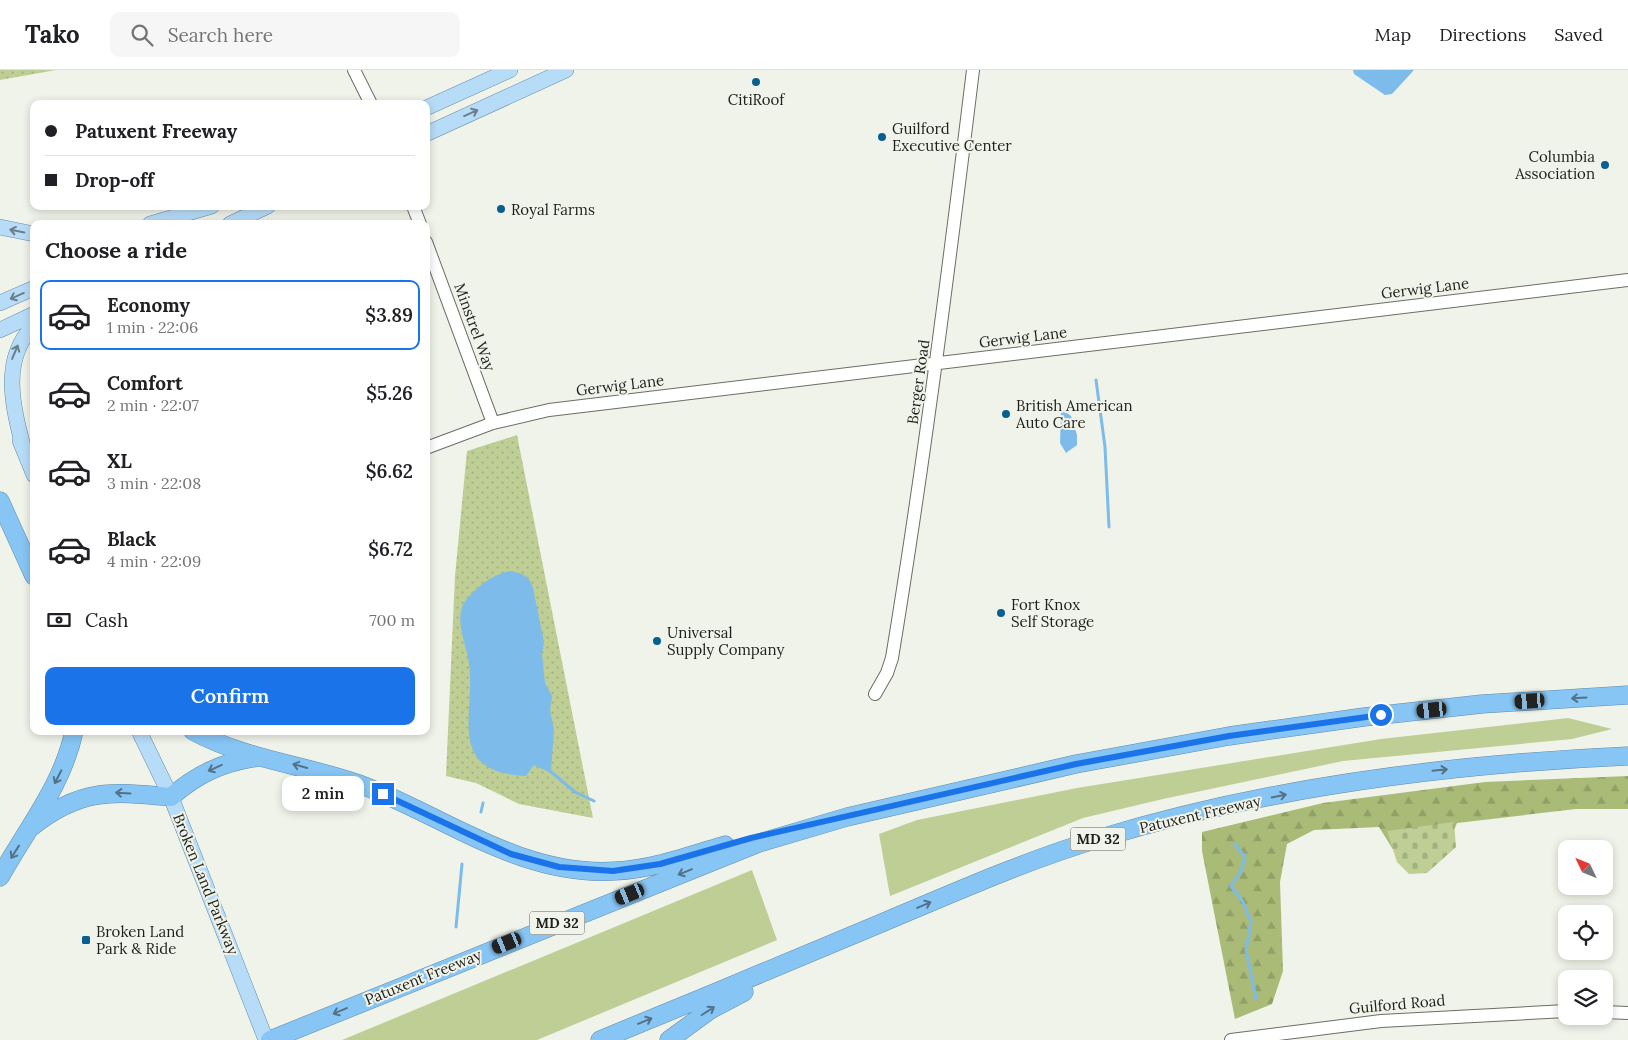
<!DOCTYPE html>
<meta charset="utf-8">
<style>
:root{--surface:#fff;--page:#f6f6f6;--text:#202124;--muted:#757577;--line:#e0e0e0;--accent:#1a73e8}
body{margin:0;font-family:Lora,serif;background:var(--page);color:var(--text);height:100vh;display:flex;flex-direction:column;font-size:19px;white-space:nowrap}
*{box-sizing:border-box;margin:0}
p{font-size:16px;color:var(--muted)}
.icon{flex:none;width:28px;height:28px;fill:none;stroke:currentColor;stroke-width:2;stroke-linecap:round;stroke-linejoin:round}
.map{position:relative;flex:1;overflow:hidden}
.drawer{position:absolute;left:30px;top:150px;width:400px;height:515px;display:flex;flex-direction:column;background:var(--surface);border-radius:10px;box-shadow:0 2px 8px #0003}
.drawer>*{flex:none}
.hud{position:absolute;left:30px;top:30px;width:400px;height:110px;border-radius:10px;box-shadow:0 2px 8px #0003;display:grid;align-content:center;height:110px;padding:0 15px;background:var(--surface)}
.needle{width:32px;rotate:313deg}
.controls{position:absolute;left:1558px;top:770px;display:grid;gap:10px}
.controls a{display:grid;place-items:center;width:55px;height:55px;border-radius:10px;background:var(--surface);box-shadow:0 2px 8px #0003;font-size:25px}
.end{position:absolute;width:22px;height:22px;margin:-11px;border:6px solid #1a73e8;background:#fff;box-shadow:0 0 0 2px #fff}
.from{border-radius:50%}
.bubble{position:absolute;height:35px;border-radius:10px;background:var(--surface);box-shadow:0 2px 8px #0003;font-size:16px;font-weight:600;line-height:35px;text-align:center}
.car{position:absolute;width:15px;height:30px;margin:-15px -8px;border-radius:6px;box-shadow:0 0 4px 1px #0007;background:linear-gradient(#222 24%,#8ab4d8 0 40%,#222 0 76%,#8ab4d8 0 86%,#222 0)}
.hud b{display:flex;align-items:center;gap:18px;height:48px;font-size:19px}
.hud b+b{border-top:1px solid var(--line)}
.hud i{width:12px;height:12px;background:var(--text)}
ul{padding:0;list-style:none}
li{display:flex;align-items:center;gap:15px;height:70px;margin:0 10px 8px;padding:0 5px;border:2px solid transparent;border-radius:10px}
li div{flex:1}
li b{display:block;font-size:19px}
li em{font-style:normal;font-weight:600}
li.current{border-color:var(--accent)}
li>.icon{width:45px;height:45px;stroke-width:1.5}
h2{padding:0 15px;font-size:22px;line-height:60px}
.pay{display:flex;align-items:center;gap:12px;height:55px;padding:0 15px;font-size:19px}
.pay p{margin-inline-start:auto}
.action{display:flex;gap:10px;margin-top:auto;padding:10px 15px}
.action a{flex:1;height:58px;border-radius:10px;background:var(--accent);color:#fff;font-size:20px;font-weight:600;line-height:58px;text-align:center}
header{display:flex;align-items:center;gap:30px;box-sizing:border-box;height:70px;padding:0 25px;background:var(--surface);border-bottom:1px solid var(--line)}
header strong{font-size:24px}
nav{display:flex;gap:28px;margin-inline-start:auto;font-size:18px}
.search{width:350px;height:45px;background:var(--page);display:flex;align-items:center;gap:12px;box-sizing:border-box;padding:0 18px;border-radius:10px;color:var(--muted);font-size:19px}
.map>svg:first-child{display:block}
</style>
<header>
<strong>Tako</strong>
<div class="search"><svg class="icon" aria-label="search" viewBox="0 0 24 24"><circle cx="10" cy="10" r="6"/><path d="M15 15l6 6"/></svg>Search here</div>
<nav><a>Map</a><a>Directions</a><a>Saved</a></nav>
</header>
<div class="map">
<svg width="1628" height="970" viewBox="0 0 1628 970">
<defs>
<pattern id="forest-firs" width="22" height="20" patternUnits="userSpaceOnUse" patternTransform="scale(1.25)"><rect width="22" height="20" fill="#a9bb77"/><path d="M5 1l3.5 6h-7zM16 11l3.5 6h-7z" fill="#91a066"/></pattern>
<pattern id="cemetery-stones" width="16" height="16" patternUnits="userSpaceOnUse" patternTransform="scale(1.25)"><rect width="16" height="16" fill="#bece95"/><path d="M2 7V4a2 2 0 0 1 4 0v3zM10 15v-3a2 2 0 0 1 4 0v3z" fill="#a3b180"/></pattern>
<pattern id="park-dots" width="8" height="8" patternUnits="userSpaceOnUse" patternTransform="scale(1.25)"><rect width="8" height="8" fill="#bece95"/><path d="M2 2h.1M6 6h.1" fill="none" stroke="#a3b180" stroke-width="1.8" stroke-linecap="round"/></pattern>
</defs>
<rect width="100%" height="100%" fill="#f0f3e9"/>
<path fill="#bece95" d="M1568 648 1612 659 1572 669 1343 691 1163 729 1083 748 890 826 879 764 917 750 1077 718 1381 669Z
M752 800 777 870 537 970H342Z"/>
<path fill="url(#forest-firs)" d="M1628 706V739H1576L1457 753 1448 775 1402 794 1379 757 1314 760 1287 774 1280 812 1283 901 1272 934 1235 949 1202 781V762L1323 733 1485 712Z"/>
<path fill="url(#cemetery-stones)" d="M1454 752 1456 777 1427 803 1409 804 1397 792 1387 761Z"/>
<path fill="url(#park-dots)" d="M0 0H56L0 10Z
M517 365 593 748 519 734 476 713 446 706 455 506 467 381Z"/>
<path fill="#7dbbea" d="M1353 0H1414L1392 24 1385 25 1354 4Z
M1064 341 1071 346 1077 365V375L1066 383 1060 373 1061 343Z
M511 501 522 504 529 509 533 518 544 572 542 584 545 613 552 626 550 640 554 660 551 700 549 702 534 695 526 706C444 702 476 644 469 593 467 576 454 550 464 533 473 519 494 503 511 501Z"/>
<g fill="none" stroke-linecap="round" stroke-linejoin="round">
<path stroke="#7dbbea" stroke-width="3" d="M1096 310 1105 377 1109 457
M550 701 575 722 594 731
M481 742 483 733
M1235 774 1245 787 1241 801 1231 816 1243 832 1251 852 1246 880 1256 929
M456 857 462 794"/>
<defs>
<path id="minor" d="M354 0 371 34
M413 136 420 154
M426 172 493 353
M426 378 493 353 549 340 1628 210
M875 624 887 603 892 588C924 393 949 197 973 0
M1604 942 1628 943
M1231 970 1381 951 1566 941"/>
<path id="major" d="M426 38 510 0
M426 64 566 0
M150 154 212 136
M230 154 268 136
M0 157 34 164
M0 233 34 218
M0 260 34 244
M20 371 34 405
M24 380C13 337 0 290 34 255
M139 661 171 727 266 970"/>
<path id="highway" d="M0 431 34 506
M193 661C244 689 305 695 359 714 443 745 520 807 615 801 653 799 689 786 725 775
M30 758C80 718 110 721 171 727 198 703 224 692 259 687
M0 807C26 760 63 715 74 661
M270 970 759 773 847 747 1076 694 1229 666 1364 647 1482 634 1628 625
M600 970C695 931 789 892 884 852 955 822 1027 790 1101 768 1271 716 1451 694 1628 686
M669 970 710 940 744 922"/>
</defs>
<use href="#minor" stroke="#6b6e65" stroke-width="14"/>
<use href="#major" stroke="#638ba8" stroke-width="16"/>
<use href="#highway" stroke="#638ba8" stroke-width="19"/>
<use href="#minor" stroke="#fff" stroke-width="12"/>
<use href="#major" stroke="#b7dcf8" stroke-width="15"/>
<use href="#highway" stroke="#87c5f4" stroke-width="18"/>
</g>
<defs><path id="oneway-shaft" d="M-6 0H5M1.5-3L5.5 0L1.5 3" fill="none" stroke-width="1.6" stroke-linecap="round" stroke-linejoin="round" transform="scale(1.25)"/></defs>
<g stroke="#6b7e8a">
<use href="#oneway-shaft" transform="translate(471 43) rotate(-24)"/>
<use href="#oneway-shaft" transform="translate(17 161) rotate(-168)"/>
<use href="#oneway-shaft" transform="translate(17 226) rotate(156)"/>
<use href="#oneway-shaft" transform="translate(15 282) rotate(-67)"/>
</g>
<g stroke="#537288">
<use href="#oneway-shaft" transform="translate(1579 628) rotate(177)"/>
<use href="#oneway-shaft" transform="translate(300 696) rotate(-164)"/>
<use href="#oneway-shaft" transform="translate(215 698) rotate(156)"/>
<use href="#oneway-shaft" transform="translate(1440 700) rotate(-6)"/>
<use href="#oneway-shaft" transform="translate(58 707) rotate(117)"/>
<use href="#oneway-shaft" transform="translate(123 723) rotate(-177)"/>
<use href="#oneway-shaft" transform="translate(1279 726) rotate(-11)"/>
<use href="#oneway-shaft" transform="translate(15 782) rotate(122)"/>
<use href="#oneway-shaft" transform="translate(685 802) rotate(158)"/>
<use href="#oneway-shaft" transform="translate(924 835) rotate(-23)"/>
<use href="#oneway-shaft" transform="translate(340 941) rotate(157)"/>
<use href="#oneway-shaft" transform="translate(708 941) rotate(-32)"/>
<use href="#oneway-shaft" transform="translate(645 951) rotate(-22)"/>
</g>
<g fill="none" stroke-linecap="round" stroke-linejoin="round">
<path stroke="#1a73e8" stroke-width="6" d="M383 724 511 784 559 797 613 801 660 794 751 768 1076 694 1229 666 1381 645"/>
</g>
<g fill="#086091" stroke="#f0f3e9" stroke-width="2">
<circle cx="756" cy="12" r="5"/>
<circle cx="882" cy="67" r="5"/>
<circle cx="1605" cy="95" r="5"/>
<circle cx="501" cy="139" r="5"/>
<circle cx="1006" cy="344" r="5"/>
<circle cx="1001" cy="543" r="5"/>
<circle cx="657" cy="571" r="5"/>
<rect x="81" y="865" width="10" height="10" rx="2.5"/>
</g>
<g text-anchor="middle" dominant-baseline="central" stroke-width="4" stroke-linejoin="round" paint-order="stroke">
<g fill="#f0f3e9" stroke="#5e5f5a" stroke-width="1">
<rect x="1070.5" y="757.5" width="55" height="23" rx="4"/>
<rect x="529.5" y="841.5" width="55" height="23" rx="4"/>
</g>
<g font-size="14" font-weight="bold" fill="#1f201c">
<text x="1098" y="769">MD 32</text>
<text x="557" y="853">MD 32</text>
</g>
<g font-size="15" fill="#1f201c" stroke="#f0f3e9" text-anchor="start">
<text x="756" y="29" text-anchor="middle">CitiRoof</text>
<text x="892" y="58">Guilford<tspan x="892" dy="17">Executive Center</tspan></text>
<text x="1595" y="86" text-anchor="end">Columbia<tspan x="1595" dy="17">Association</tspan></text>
<text x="511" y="139">Royal Farms</text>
<text x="1016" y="335">British American<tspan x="1016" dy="17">Auto Care</tspan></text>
<text x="1011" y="534">Fort Knox<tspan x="1011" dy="17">Self Storage</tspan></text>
<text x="667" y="562">Universal<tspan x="667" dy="17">Supply Company</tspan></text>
<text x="96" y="861">Broken Land<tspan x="96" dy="17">Park &amp; Ride</tspan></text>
</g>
<g font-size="15" fill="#1f201c" stroke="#f0f3e9">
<text transform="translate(1425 218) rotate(-7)">Gerwig Lane</text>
<text transform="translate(475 257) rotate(70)">Minstrel Way</text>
<text transform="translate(1023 267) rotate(-7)">Gerwig Lane</text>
<text transform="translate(918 312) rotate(-82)">Berger Road</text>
<text transform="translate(620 315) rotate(-7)">Gerwig Lane</text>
<text transform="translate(1200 744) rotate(-13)">Patuxent Freeway</text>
<text transform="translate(206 814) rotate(68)">Broken Land Parkway</text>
<text transform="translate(423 907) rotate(-22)">Patuxent Freeway</text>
<text transform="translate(1397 934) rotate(-5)">Guilford Road</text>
</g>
</g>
</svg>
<div class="controls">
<a><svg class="needle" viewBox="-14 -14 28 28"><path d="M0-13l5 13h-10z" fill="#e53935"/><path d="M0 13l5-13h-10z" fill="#757577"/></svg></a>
<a><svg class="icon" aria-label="locate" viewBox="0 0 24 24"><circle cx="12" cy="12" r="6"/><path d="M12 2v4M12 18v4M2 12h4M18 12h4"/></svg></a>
<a><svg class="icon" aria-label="layers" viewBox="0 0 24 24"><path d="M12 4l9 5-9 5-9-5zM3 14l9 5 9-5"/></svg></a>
</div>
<i class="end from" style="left:1381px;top:645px"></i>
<i class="end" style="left:383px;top:724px"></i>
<div class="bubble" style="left:282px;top:706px;width:82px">2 min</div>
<i class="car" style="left:1530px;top:631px;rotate:266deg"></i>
<i class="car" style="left:1432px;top:640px;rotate:264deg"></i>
<i class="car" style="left:630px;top:824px;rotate:248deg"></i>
<i class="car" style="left:507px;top:873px;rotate:248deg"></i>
<div class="hud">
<b><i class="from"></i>Patuxent Freeway</b>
<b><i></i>Drop-off</b>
</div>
<section class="drawer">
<h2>Choose a ride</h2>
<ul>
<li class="current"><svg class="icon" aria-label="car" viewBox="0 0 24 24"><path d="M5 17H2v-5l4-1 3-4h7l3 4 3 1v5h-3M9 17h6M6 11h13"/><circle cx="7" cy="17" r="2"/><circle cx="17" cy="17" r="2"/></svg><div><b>Economy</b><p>1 min · 22:06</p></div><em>$3.89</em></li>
<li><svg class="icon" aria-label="car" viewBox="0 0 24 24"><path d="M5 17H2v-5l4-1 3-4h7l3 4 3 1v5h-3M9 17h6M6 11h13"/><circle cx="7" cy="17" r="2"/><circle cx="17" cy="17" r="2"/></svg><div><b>Comfort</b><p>2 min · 22:07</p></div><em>$5.26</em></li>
<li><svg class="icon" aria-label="car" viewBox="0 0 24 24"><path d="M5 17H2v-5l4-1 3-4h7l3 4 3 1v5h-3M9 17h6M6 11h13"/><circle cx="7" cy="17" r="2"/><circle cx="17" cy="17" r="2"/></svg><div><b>XL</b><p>3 min · 22:08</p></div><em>$6.62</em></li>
<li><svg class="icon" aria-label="car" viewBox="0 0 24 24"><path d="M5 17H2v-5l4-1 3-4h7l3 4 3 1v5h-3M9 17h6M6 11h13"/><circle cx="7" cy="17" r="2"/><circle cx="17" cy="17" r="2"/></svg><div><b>Black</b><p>4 min · 22:09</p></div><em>$6.72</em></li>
</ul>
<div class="pay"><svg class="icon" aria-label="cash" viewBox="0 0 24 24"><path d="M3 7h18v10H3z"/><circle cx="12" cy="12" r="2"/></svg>Cash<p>700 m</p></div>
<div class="action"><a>Confirm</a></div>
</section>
</div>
